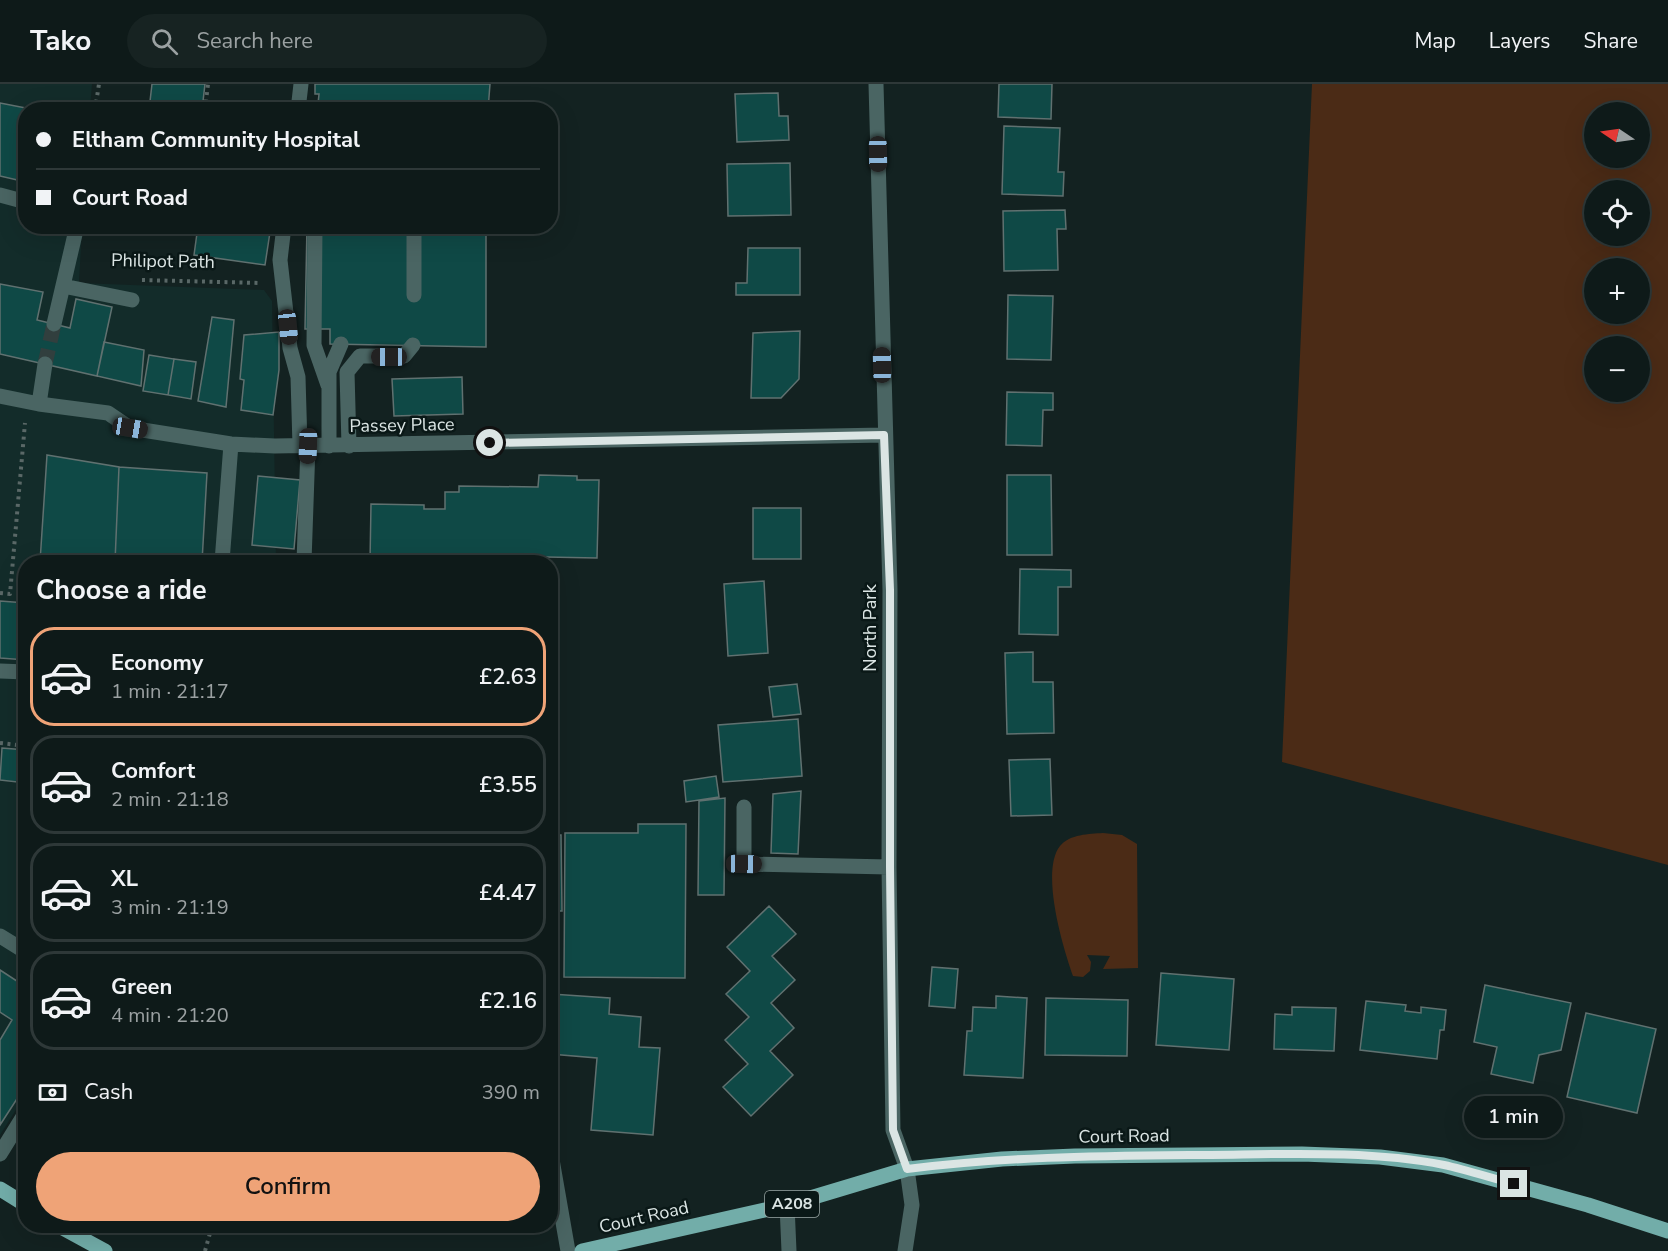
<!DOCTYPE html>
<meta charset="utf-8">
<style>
:root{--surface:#0e1a19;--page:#172322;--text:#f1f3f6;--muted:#9ba1a2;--line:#2e3838;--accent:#efa377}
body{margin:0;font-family:"Nunito Sans",sans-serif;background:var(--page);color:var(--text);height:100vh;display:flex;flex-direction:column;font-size:22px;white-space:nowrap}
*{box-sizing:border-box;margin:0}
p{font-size:20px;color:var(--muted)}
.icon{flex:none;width:33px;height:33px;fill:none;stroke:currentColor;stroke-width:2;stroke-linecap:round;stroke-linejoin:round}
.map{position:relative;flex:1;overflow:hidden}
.sheet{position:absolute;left:18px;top:471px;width:540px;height:678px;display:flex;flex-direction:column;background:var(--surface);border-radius:24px;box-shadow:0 6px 24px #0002,0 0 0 2px var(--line)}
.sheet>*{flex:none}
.banner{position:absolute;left:18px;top:18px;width:540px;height:132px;border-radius:24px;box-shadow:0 6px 24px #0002,0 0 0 2px var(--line);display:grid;align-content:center;height:132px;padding:0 18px;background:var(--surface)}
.needle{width:39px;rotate:283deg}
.fabs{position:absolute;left:1584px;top:18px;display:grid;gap:12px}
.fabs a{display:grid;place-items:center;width:66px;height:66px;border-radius:50%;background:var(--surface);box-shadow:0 6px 24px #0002,0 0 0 2px var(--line);font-size:30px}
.end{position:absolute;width:27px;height:27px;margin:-14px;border:8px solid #dbe5e4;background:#111;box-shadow:0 0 0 3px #111}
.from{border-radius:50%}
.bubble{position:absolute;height:42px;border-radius:21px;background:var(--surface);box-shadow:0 6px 24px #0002,0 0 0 2px var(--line);font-size:20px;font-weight:600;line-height:42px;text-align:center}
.car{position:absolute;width:18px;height:36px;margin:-18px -9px;border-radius:8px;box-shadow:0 0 4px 2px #0007;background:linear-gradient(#222 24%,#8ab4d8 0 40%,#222 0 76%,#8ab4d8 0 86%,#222 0)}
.banner b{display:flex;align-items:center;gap:21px;height:57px;font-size:22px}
.banner b+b{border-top:2px solid var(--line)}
.banner i{width:15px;height:15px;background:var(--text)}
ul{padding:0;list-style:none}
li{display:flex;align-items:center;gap:18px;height:99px;margin:0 12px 9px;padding:0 6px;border:3px solid var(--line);border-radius:24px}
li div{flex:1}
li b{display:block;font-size:22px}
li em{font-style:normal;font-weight:600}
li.current{border-color:var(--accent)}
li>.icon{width:54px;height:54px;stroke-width:1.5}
h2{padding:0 18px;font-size:27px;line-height:72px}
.pay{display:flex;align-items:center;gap:15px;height:66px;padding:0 18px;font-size:22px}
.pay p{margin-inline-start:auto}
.cta{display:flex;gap:12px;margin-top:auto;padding:12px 18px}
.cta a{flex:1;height:69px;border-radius:36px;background:var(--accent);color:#111;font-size:24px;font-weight:600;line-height:69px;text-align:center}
header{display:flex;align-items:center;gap:36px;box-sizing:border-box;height:84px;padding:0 30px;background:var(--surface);border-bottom:2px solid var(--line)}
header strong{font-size:28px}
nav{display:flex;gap:33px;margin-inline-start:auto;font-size:21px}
.search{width:420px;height:54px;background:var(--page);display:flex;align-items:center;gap:15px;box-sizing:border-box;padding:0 21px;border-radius:33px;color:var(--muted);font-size:22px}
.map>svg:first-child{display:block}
</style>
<header>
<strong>Tako</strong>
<div class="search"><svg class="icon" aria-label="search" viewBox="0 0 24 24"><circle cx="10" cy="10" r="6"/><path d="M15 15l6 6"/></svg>Search here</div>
<nav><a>Map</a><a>Layers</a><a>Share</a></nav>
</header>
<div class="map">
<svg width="1668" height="1167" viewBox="0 0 1668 1167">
<rect width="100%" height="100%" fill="#132221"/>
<path fill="#132c2a" d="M0 0H92L90 25 26 26V142L82 143 79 199 264 206 272 217 276 478H26V1010L0 1051Z"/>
<path fill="#4b2b16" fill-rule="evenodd" d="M1312 0H1668V781L1282 678ZM1594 28H1640V74H1594ZM1594 106H1640V152H1594ZM1594 184H1640V230H1594ZM1594 262H1640V308H1594Z
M1103 749 1122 751 1137 760 1138 884 1103 885 1110 872 1087 871 1091 878 1090 887 1083 893 1073 892C1063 864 1040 787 1060 762 1070 750 1089 750 1103 749Z"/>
<path fill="#0f4946" stroke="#607170" stroke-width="1.5" d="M152 0H205L202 26H149Z
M315 0H490L488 26H334V21L318 20 319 10H315Z
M999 0H1052L1051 35 998 33Z
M778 9 779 32H788L789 56 737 58 735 10Z
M0 19 36 26H26V98L0 92Z
M1004 42 1060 44 1058 88H1064L1063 112 1002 110Z
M790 79 791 131 728 132 727 80Z
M1065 126 1066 145H1057L1058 186 1004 187 1003 127Z
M198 142H233L270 148 265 181 194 171Z
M307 142H486V263L330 260V245H305Z
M748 164H800V211H736V199H747Z
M0 200 43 208 37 236 70 244 76 215 112 223 97 292 0 270Z
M1008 211 1053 212 1051 276 1007 275Z
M212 233 234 236 226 323 198 317Z
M800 247 799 295 781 314H751L753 249Z
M279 248V286L273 331 241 326 244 296 240 295 244 251Z
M104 258 144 266 141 302 97 292Z
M149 271 174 275 168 311 143 307Z
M174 275 196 278 191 315 168 311Z
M462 293 463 330 394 332 392 295Z
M1007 308 1053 309V326H1043L1042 362 1006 361Z
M47 371 119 383 115 478H40Z
M119 383 207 389 202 478H115Z
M539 391 577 392V396H599L597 474 495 472V478H370L371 420 424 421V425H445V408H459V402L538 403Z
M1007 391H1051L1052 471H1007Z
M258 392 300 396 294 465 252 461Z
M753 424H801V475H753Z
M1020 485 1071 486V503H1058V551L1019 550Z
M764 497 768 569 728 572 724 500Z
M0 517 26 519V576L0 574Z
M1033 568V598H1053L1054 649 1007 650 1005 569Z
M797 600 801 630 773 633 769 603Z
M798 635 802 692 723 698 718 641Z
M2 664 26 666V699L0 696Z
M1050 675 1052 731 1011 732 1009 676Z
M716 692 719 713 686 718 684 697Z
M801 707 798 770 771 769 773 710Z
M725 714 724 811H698L699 717Z
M638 740H686L685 894 564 893 565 749H638Z
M550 751H561L562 827H550Z
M769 822 796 850 772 872 795 896 771 919 794 944 770 967 793 991 751 1032 723 1003 748 980 725 956 749 933 726 910 750 887 727 863Z
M932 883 958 885 955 924 929 922Z
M0 886 26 903V1001L0 1041V956L12 936 0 928Z
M1161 889 1234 895 1229 966 1156 961Z
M1485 901 1571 919 1561 966 1539 971 1533 999 1491 990 1497 963 1474 958Z
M551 910 610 914 609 930 641 933 639 963 660 964 653 1051 591 1046 597 974 550 970Z
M996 912 1027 914 1023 994 964 991 967 947H972L973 923 996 924Z
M1046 914 1128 916 1127 972 1045 971Z
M1366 917 1406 921 1405 927 1421 929V923L1446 926 1444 946H1440L1437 975 1360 966Z
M1292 923 1336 924 1334 967 1274 965 1275 930 1292 931Z
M1586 929 1656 945 1637 1029 1567 1013Z"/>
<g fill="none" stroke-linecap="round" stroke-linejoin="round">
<path stroke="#313f3e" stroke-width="15" stroke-dasharray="15 8" stroke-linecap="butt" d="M45 280 54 240"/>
<path stroke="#5a6867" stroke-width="4" stroke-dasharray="3 4.5" stroke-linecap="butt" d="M95 26 99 0
M205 26 208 0
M142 196 260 199
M0 509 10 510 25 339
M0 659 26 662
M205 1167 212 1142"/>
<path stroke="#4a6563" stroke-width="15" d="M876 0 890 506 889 783 893 1046 907 1085 912 1121 905 1167
M298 26 301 0
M0 111 26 118
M284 142 280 176 290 264 298 293 300 362
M315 142 314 261 328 301
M63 202 132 216
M414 211V142
M54 240 76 146
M0 312 39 320 108 329 130 344 231 360 275 362 884 351
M39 320 45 280
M329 362V288L341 260
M349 362 347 288 360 272H404L413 261
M222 478 231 360
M304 478 308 362
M0 587 26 588
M744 723V780L889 783
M0 852 26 868
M550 1064 568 1167
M0 1070 26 1028
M787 1121 789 1167"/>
<path stroke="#72ada9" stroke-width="15" d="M0 1105 26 1121
M59 1142 105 1167
M582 1167 787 1121 907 1085 1002 1075 1075 1072 1302 1070 1380 1073 1443 1081 1588 1121 1668 1147"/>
</g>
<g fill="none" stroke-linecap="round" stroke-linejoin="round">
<path stroke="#dbe5e4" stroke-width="8" d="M490 359 884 351 890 506V783L893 1046 907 1085C1001 1073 1094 1072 1189 1071 1271 1071 1363 1065 1444 1081 1467 1086 1491 1094 1514 1100"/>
</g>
<g text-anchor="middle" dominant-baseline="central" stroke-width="5" stroke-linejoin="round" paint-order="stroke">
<rect fill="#0a1817" stroke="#9ca8a6" stroke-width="1.5" x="765" y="1107" width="54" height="26" rx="4.5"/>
<g font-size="16" font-weight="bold" fill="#dbe5e4">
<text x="792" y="1120">A208</text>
</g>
<g font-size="18" fill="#dbe5e4" stroke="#0a1817">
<text transform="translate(163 177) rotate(1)">Philipot Path</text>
<text transform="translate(402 341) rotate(-1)">Passey Place</text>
<text transform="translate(870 544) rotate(-90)">North Park</text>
<text transform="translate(1124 1052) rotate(-1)">Court Road</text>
<text transform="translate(644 1133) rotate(-13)">Court Road</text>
</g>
</g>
</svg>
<div class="fabs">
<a><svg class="needle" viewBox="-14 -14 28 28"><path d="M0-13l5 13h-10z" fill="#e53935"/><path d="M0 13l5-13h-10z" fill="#9ba1a2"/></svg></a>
<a><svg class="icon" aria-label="locate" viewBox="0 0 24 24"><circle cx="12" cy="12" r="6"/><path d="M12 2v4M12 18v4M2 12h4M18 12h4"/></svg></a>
<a>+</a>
<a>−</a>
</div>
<i class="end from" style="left:490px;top:359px"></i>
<i class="end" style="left:1514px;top:1100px"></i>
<div class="bubble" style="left:1464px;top:1012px;width:99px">1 min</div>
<i class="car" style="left:878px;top:70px;rotate:179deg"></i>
<i class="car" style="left:288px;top:243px;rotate:174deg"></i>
<i class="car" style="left:389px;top:273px;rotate:270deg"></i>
<i class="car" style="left:882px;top:281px;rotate:359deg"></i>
<i class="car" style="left:130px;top:344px;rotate:99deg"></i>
<i class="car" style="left:308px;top:362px;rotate:182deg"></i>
<i class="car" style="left:744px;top:780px;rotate:91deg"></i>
<div class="banner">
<b><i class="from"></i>Eltham Community Hospital</b>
<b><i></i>Court Road</b>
</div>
<section class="sheet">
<h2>Choose a ride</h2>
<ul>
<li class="current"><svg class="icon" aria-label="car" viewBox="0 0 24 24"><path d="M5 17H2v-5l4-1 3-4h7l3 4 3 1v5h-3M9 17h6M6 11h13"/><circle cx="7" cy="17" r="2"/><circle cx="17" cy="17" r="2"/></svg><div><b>Economy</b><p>1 min · 21:17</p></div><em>£2.63</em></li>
<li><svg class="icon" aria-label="car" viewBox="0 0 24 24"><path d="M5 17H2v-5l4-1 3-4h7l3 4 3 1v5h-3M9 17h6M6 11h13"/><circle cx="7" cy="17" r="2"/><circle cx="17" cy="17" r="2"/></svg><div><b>Comfort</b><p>2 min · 21:18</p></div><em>£3.55</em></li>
<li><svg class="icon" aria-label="car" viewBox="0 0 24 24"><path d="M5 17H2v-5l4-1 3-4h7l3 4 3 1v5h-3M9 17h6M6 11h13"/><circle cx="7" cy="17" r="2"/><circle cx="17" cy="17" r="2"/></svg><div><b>XL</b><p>3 min · 21:19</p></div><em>£4.47</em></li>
<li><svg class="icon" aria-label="car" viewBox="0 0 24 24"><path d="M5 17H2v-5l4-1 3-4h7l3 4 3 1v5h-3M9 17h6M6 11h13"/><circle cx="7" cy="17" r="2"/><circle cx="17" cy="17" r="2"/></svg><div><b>Green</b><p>4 min · 21:20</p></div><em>£2.16</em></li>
</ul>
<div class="pay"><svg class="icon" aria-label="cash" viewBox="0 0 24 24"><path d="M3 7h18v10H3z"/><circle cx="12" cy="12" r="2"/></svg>Cash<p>390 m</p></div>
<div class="cta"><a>Confirm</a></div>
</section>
</div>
